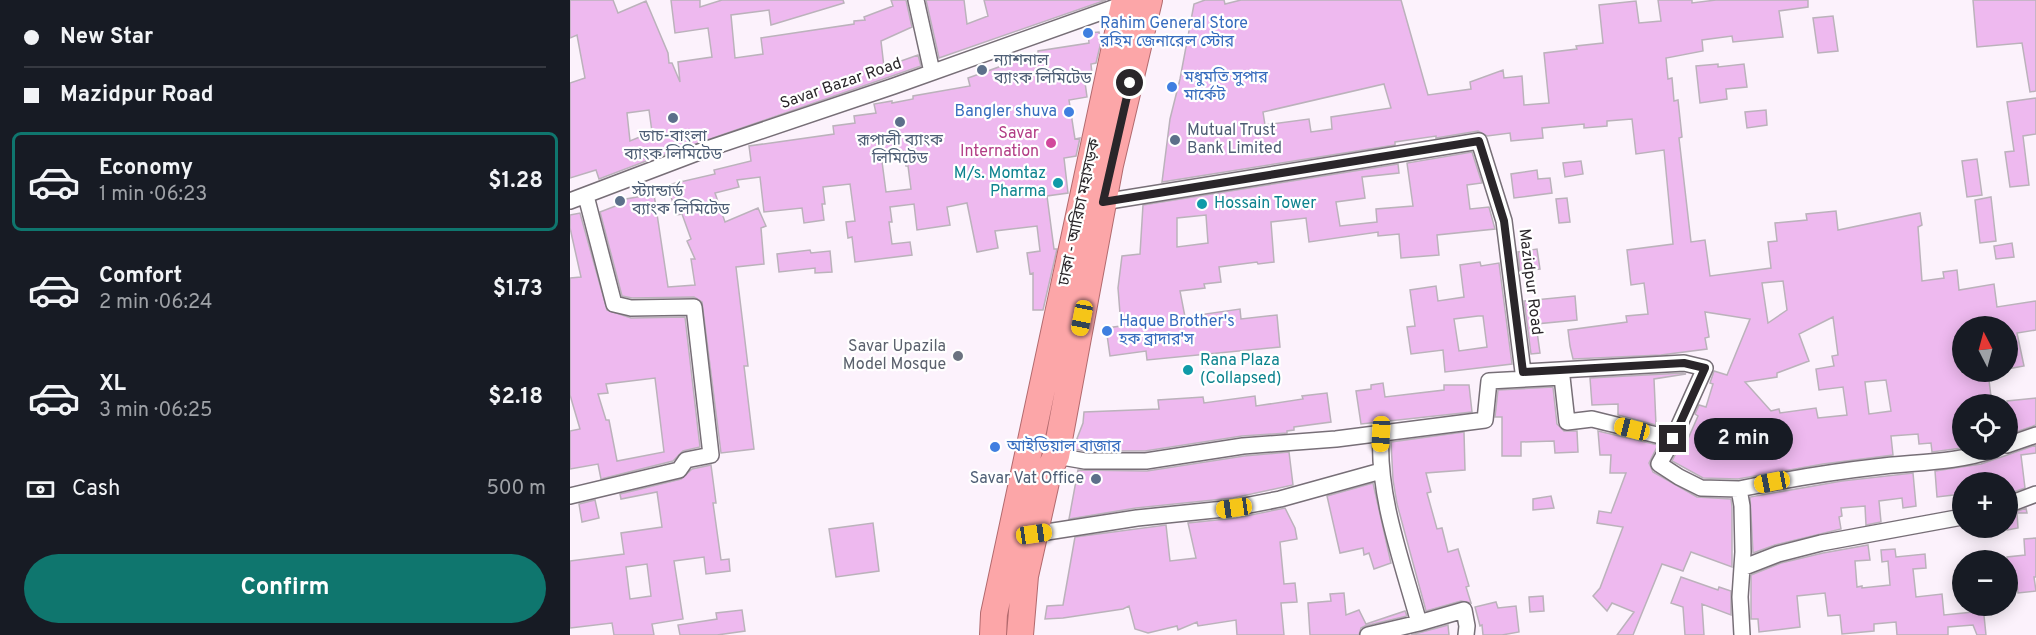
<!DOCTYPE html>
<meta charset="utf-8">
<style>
:root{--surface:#171b24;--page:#20242c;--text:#f1f3f6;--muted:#9ea1a6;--line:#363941;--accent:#0f766e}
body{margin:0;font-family:Overpass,"Noto Sans Bengali",sans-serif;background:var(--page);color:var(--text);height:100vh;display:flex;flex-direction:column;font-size:22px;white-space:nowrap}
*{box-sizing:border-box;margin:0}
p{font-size:20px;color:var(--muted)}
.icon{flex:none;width:33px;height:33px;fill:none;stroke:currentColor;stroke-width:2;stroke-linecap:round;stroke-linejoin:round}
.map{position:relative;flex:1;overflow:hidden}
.side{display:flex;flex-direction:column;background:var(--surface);width:570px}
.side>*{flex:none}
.banner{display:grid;align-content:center;height:132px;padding:0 24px;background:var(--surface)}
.needle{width:39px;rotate:354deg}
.controls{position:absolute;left:1382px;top:316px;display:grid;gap:12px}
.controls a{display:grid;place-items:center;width:66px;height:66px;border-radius:50%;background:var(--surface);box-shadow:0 3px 15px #0003;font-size:30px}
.end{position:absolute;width:27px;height:27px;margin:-14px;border:8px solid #2a262a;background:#fff;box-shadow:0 0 0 3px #fff}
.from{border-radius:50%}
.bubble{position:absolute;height:42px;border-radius:21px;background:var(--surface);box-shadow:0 3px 15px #0003;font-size:20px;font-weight:700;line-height:42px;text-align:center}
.car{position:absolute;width:18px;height:36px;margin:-18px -9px;border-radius:8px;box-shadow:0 0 4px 2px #0007;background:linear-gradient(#f5c518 24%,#345 0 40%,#f5c518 0 76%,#345 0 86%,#f5c518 0)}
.banner b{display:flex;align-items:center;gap:21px;height:57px;font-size:22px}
.banner b+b{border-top:2px solid var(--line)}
.banner i{width:15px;height:15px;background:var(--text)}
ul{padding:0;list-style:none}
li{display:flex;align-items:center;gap:18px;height:99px;margin:0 12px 9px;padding:0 12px;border:3px solid transparent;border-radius:9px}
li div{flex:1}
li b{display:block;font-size:22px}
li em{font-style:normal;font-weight:700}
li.current{border-color:var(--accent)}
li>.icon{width:54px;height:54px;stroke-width:1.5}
.pay{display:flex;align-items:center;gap:15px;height:66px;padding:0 24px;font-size:22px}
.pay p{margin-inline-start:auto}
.cta{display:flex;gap:12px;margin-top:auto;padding:12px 24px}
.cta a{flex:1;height:69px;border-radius:36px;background:var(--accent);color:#fff;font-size:24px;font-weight:700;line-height:69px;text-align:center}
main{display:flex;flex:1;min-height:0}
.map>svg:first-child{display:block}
</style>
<main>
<section class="side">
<div class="banner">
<b><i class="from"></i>New Star</b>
<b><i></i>Mazidpur Road</b>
</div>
<ul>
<li class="current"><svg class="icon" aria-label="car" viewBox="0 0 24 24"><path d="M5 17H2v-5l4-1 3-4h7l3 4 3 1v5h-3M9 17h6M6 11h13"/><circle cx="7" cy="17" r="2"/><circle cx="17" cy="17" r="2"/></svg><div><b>Economy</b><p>1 min · 06:23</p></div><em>$1.28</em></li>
<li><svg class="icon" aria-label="car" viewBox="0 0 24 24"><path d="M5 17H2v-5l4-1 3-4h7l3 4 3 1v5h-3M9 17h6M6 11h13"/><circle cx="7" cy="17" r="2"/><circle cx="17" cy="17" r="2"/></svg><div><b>Comfort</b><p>2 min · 06:24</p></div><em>$1.73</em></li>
<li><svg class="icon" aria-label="car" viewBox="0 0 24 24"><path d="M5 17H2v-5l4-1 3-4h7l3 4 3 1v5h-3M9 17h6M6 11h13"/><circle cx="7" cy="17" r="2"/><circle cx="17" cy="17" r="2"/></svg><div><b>XL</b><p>3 min · 06:25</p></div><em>$2.18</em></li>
</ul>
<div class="pay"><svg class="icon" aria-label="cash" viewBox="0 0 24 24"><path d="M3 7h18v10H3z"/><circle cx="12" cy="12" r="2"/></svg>Cash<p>500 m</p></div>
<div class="cta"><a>Confirm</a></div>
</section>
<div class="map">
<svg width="1466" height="635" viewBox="0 0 1466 635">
<rect width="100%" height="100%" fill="#fcf2fc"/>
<path fill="#eeb9ef" stroke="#bbb2bb" stroke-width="1.5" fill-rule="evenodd" d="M0 0H43L48 13 76 1 98 53 99 63H102L110 82 108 62 142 57 138 28 105 33 101 0H130V7L152 0H273L274 3 201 25 199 10 161 15 165 58 193 54 191 38 284 24V21L295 20 294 17 323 6 321 0H336L342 27 311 41 314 67 348 55 351 66 88 157 86 150 78 152 79 160 29 179 26 170 0 178V83L15 78 7 35 0 38ZM79 110 82 132 60 141 57 113Z
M356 0H394L397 24 418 16 414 0H536L369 58Z
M635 0H654L655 4 671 0H831L858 95 901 89 900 82 933 70 934 78 952 76 954 105 979 103 974 53 1007 49 1006 46 1033 43 1029 5 1066 1 1069 23 1091 21 1088 0H1122V3L1146 0H1238V7L1209 11 1213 37 1163 42 1162 36 1132 40 1133 51 1096 58 1098 79 1102 78 1104 101 1108 100 1112 137 1109 138 1121 242 1135 240 1140 276 1201 268 1198 242 1207 241 1205 223 1237 220 1236 214 1266 211 1268 230 1350 213 1352 225 1348 227 1352 281 1374 278 1373 272 1387 270 1389 290 1424 284 1427 307 1466 301V330L1447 333 1454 366 1437 369V327H1392V372H1418L1422 405H1392V448L1362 452 1361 443 1349 444 1348 434 1321 436 1323 455 1253 464 1168 479 1133 478 1102 461 1110 446 1114 448 1128 416 1125 414 1129 405 1136 407 1143 384 1140 383 1144 371 1157 375 1180 319 1135 312 1139 337 1135 338 1137 349 1091 355 1003 359 1000 346 998 330 1057 322 1056 316 1078 314 1074 283 1061 285 1057 250 1103 244 1094 150 1066 154 1062 119 1037 121V126L1014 128V124L972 128 973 138 941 141 940 133 917 136 908 131 866 138V136L825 142V145L592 182 600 119 610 79 624 4ZM814 84 821 108 761 117 762 129 741 132 739 119 695 125 693 112ZM1213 281 1217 310 1198 323 1192 283ZM1263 317 1268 355 1262 356 1264 366 1246 369 1249 390 1273 387 1277 415 1248 418 1246 408 1210 413 1209 409 1201 411 1175 382 1207 377V373L1239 361 1229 334ZM1316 380 1321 411 1299 414 1295 382Z
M1403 0H1466V91L1460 92 1452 43 1407 47Z
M1263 16 1268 51 1248 53 1243 18Z
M529 32 531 42 526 63 521 64 522 74 514 75 517 97 499 100 505 139 510 138 506 156 494 158 498 193 477 196 484 249H487L473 310H463V273L460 274 457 253 470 251 467 226 425 231 428 248 407 252 397 203 377 207 380 225 347 230 344 204 320 207 322 222H319L322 244 340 242 342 255 285 262 282 237 278 238 276 222 285 221 280 184 253 187 255 204H252L254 220 234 223 232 208 194 212 190 177 167 180 169 187 145 193 155 222 188 208 196 226 191 228 194 264 166 267 178 366H174L184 449 151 453 132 302 124 297 62 298 52 296 30 212 56 202V199L84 194 98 287 125 285 121 259H125L117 241 121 239 112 214 107 215 97 185 145 174 144 170 181 161 179 146 264 134 263 126 285 123 284 116 306 113 304 104 322 101V103L343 99V96L400 86 398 78 468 53V51L519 43 518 33ZM333 151 336 166H338L341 189 316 192 311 154Z
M1148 64V67L1174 64 1177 87 1156 89 1157 99 1130 103 1126 66Z
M1466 98V134L1453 136 1459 185 1440 187 1435 152 1444 151 1437 102Z
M1196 110 1197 125 1177 128 1175 112Z
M902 152 912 183 897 185 900 209 919 207 925 229 867 235 869 255 831 258 829 234 808 236V232L739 242 736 218 701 222 704 262 688 264 687 262 649 267 651 282 634 284 635 288 610 291 615 317 670 309 671 319 707 315 710 347 577 360 576 351 540 356 536 328 551 326 548 288 552 256 570 254 573 205 828 164 829 173 792 177 795 198 766 202 770 226 807 222 806 209 843 206 837 163ZM636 215 638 243 607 247V218Z
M1407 159 1412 195 1397 197 1392 161Z
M1011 161 1013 174 995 177 993 163Z
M967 170 968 179 980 178 982 193 944 198 941 174Z
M1421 197 1426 241 1410 243 1405 200Z
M997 198 1000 222 989 223 986 199Z
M10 213 37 310 61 318 115 317 130 447 113 451 103 461 31 479 28 464 0 469V431L10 429 0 395V278L11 277 0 228V215ZM85 378 94 452 47 461 39 420H36L28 394 38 393 36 384Z
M1442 243 1444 257 1426 259 1424 246Z
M967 249 970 269 950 271 948 252Z
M240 250 241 253 260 251 262 272 245 273V268L209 272 207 254Z
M910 262 911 266 929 263 942 364 875 372 873 350 841 354 837 327 845 326 840 290 866 286 868 301 894 297 890 265ZM908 316H913L917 347 889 351 884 319Z
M1005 296 1007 320 966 324 970 353 961 354 954 301Z
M1113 373 1116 374 1084 379 1086 425 1048 415V404L1022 405 1020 378Z
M813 383 815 397 874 390V385H899L902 412 791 424 786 391 801 389V385Z
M983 387 987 424 994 431H1007L1008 452 985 453 984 441 951 442V456H932V417H925L928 390Z
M757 393 761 422 724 427V430L717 431V433L672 436 575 451H516L503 449 513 423 514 412 589 409 588 400 633 397 634 403 685 396 686 406 733 399 732 396Z
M1466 398V425L1437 435V401Z
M1028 431 1088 445 1079 463 1083 472 1127 497 1161 499 1162 507V567L1121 552 1113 571 1092 564 1063 635H1047L1064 612 1042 603 1037 611 1023 596 1030 588 1053 527 1027 523 1029 511 1041 513 1056 473H1040L1041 455H1030Z
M894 432 895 470 856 473 861 492 857 493 867 529 872 528 878 552 888 549 899 586 896 587 901 603 891 601 856 611 827 504 823 480 821 442Z
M1466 445V453L1451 455 1455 488 1438 494 1437 483H1392V494L1367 497 1365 471 1411 464Z
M719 452 723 485 663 498 566 508 499 519 508 470 577 471 674 456Z
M141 465 146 503H143L151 560 159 559 160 571 136 574 134 557 104 561 113 619 82 624 84 635H44L42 623 0 628V561L54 554 51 533 92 527 87 492 51 499 50 494 111 479 122 469ZM77 564 81 596 60 599 56 567Z
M1343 473 1346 506 1333 508 1332 498 1309 501 1311 522 1296 525 1295 506 1271 508 1272 516 1269 517 1271 529 1205 545 1183 553 1180 497 1272 481Z
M803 483 821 563 804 569 799 553 794 555 793 548 770 553 757 496Z
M981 496 984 508 963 510V499Z
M25 500 29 518 12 522 9 504Z
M715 508 725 528 727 539 710 542 714 584 725 583 727 602 711 603 714 635H667L666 620 628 626 627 622 608 630 607 626 578 633 565 629 559 606 553 609 493 618 475 619 477 606 493 605 505 537 596 525 600 561 626 558 618 523 666 518Z
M1456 508 1457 513H1447L1448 528 1437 530V515Z
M303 523 309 571 266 577 259 529Z
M1466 538V577H1464L1466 591 1448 593 1446 574 1437 575V557L1455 555 1454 539Z
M1298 545 1300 560 1285 561 1287 587 1292 586V588L1320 585 1318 561 1312 562 1311 550 1325 549 1326 557 1355 554 1356 568 1343 569 1346 597 1372 594 1374 615 1403 612 1402 606H1413L1416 635H1407L1403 625 1378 627V635H1327L1326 622 1304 624V631L1272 634 1270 615 1258 616 1255 593 1227 596 1230 627 1189 632 1188 619H1181V575L1211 563 1253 553Z
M1111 577 1148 590 1149 587 1161 591V615L1132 604 1134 635H1115L1113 607 1101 603Z
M774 593 776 615 789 610 796 624 835 611 837 616 795 626 791 628 789 635H740L738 603 761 601 760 594Z
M973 596 974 611 960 612 959 597Z
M926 602 928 608 946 606 949 632 932 635H913L912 625 910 626 905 607Z
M172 610 175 631 147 635H110L108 625 147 619 146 613Z
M878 625 879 635H841L852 632Z"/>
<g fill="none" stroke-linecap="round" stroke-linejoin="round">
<defs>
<path id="minor" d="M346 0 362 72
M0 201 137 149 324 86 554 4
M533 202 909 141 934 221 953 372 1114 363 1135 368 1103 439
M1437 445 1466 435
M486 456 515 461H576L673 446 766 439 915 420 919 381 992 377 997 422 1022 419 1103 439 1089 464 1109 477 1131 488 1169 489 1172 506 1173 552 1170 597 1172 635
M1169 489C1214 480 1260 472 1305 467 1344 462 1386 463 1423 450
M0 496 109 470 116 460 141 455 124 307 61 308 44 304 16 196
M1437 505 1466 494
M464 534 567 518 664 508 710 499 811 471
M1172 568 1208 554 1251 543 1392 517
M849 623 894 610 897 626 896 635
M798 635 849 623C833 564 807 496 811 434"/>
<path id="trunk" d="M423 635 424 614 555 0
M450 635 455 576 478 473 486 456 540 165 579 0"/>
</defs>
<use href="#minor" stroke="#776f77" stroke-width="18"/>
<use href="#trunk" stroke="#b26a6e" stroke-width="28"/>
<use href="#minor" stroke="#fff" stroke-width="15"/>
<use href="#trunk" stroke="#fca6a8" stroke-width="26"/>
</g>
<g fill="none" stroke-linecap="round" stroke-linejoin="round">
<path stroke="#2a262a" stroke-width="8" d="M560 83 533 202 909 141 934 221 953 372 1114 363 1135 368 1103 439"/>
</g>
<g fill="#3f7fe0" stroke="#fff" stroke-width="2">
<circle cx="518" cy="33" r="6"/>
<circle cx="602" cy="87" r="6"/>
<circle cx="499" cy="112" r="6"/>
<circle cx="537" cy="331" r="6"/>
<circle cx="425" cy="447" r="6"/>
</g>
<g fill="#5c6f8a" stroke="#fff" stroke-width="2">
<circle cx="412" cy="70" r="6"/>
<circle cx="103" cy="118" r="6"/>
<circle cx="330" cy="122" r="6"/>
<circle cx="605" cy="140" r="6"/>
<circle cx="50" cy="201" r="6"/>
<circle cx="526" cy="479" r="6"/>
</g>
<circle fill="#d1479c" stroke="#fff" stroke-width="2" cx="481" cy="143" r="6"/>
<g fill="#0f9aa8" stroke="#fff" stroke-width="2">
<circle cx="488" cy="183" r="6"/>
<circle cx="632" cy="204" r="6"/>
<circle cx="618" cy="370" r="6"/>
</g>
<circle fill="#6b7280" stroke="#fff" stroke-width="2" cx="388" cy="356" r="6"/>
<g text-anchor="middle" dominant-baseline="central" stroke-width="4.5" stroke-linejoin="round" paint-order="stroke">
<g font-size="16" fill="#366cbe" stroke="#fff" text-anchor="start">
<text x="530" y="24">Rahim General Store<tspan x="530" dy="18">রহিম জেনারেল স্টোর</tspan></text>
<text x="614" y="78">মধুমতি সুপার<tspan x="614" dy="18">মার্কেট</tspan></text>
<text x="487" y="112" text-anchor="end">Bangler shuva</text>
<text x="549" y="322">Haque Brother's<tspan x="549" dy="18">হক ব্রাদার'স</tspan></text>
<text x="437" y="447">আইডিয়াল বাজার</text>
</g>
<g font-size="16" fill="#4e5e75" stroke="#fff" text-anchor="start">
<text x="424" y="61">ন্যাশনাল<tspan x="424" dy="18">ব্যাংক লিমিটেড</tspan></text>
<text x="617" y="131">Mutual Trust<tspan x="617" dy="18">Bank Limited</tspan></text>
<text x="103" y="137" text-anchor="middle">ডাচ-বাংলা<tspan x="103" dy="18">ব্যাংক লিমিটেড</tspan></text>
<text x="330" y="141" text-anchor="middle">রূপালী ব্যাংক<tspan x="330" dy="18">লিমিটেড</tspan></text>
<text x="62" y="192">স্ট্যান্ডার্ড<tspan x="62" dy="18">ব্যাংক লিমিটেড</tspan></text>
<text x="514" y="479" text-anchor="end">Savar Vat Office</text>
</g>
<g font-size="16" fill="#2a262a" stroke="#fff">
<text transform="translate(271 84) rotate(-19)">Savar Bazar Road</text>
<text transform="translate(510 212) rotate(-78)">ঢাকা - আরিচা মহাসড়ক</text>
<text transform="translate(960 282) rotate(83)">Mazidpur Road</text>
</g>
<g font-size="16" fill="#b23c85" stroke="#fff" text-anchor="end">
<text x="469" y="134">Savar<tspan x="469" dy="18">Internation</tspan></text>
</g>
<g font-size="16" fill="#0d838f" stroke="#fff" text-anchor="start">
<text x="476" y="174" text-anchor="end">M/s. Momtaz<tspan x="476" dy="18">Pharma</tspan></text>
<text x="644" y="204">Hossain Tower</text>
<text x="630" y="361">Rana Plaza<tspan x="630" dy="18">(Collapsed)</tspan></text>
</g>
<g font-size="16" fill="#5b616d" stroke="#fff" text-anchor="end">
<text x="376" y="347">Savar Upazila<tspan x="376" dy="18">Model Mosque</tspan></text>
</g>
</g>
</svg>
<div class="controls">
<a><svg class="needle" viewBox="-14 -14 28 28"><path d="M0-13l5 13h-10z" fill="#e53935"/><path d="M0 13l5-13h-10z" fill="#9ea1a6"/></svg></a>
<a><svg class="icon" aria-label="locate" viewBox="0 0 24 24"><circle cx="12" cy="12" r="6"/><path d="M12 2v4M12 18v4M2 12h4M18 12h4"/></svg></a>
<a>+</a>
<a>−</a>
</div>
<i class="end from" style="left:560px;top:83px"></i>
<i class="end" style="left:1103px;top:439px"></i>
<div class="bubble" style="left:1124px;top:418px;width:99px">2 min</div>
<i class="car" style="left:512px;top:318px;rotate:191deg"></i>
<i class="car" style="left:1062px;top:429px;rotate:284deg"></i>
<i class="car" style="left:811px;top:434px;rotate:183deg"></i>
<i class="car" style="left:1202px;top:482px;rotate:259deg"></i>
<i class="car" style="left:664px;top:508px;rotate:262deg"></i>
<i class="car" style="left:464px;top:534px;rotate:82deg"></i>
</div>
</main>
